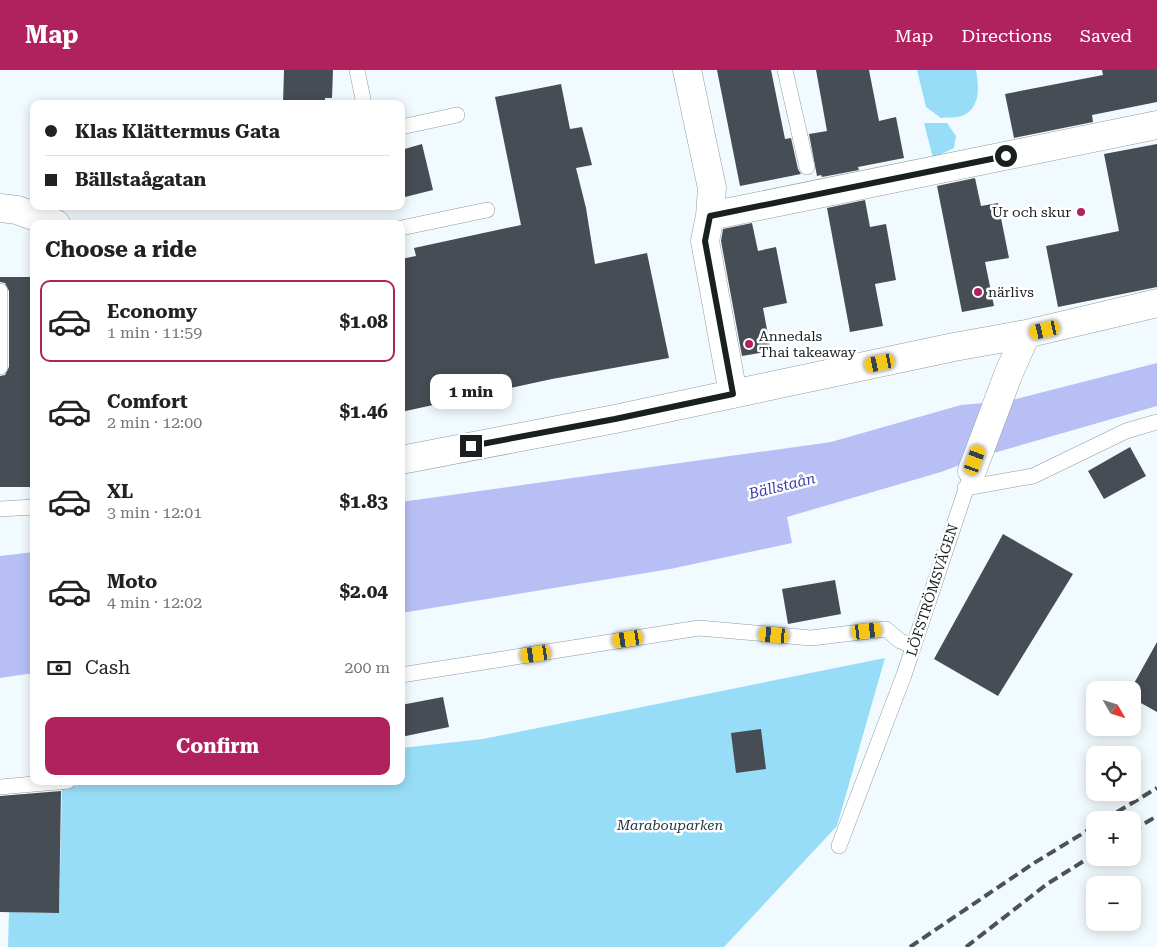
<!DOCTYPE html>
<meta charset="utf-8">
<style>
:root{--surface:#fff;--page:#f6f6f6;--text:#222;--muted:#767676;--line:#e0e0e0;--accent:#af225d}
body{margin:0;font-family:"Roboto Serif",serif;background:var(--page);color:var(--text);height:100vh;display:flex;flex-direction:column;font-size:19px;white-space:nowrap}
*{box-sizing:border-box;margin:0}
p{font-size:16px;color:var(--muted)}
.icon{flex:none;width:28px;height:28px;fill:none;stroke:currentColor;stroke-width:2;stroke-linecap:round;stroke-linejoin:round}
.map{position:relative;flex:1;overflow:hidden}
.details{position:absolute;left:30px;top:150px;width:375px;height:565px;display:flex;flex-direction:column;background:var(--surface);border-radius:10px;box-shadow:0 2px 12px #0003}
.details>*{flex:none}
.hud{position:absolute;left:30px;top:30px;width:375px;height:110px;border-radius:10px;box-shadow:0 2px 12px #0003;display:grid;align-content:center;height:110px;padding:0 15px;background:var(--surface)}
.needle{width:32px;rotate:129deg}
.buttons{position:absolute;left:1086px;top:611px;display:grid;gap:10px}
.buttons a{display:grid;place-items:center;width:55px;height:55px;border-radius:10px;background:var(--surface);box-shadow:0 2px 12px #0003;font-size:25px}
.end{position:absolute;width:22px;height:22px;margin:-11px;border:6px solid #1a1f20;background:#fff;box-shadow:0 0 0 2px #fff}
.from{border-radius:50%}
.bubble{position:absolute;height:35px;border-radius:10px;background:var(--surface);box-shadow:0 2px 12px #0003;font-size:16px;font-weight:700;line-height:35px;text-align:center}
.car{position:absolute;width:15px;height:30px;margin:-15px -8px;border-radius:6px;box-shadow:0 0 4px 1px #0007;background:linear-gradient(#f5c518 24%,#345 0 40%,#f5c518 0 76%,#345 0 86%,#f5c518 0)}
.hud b{display:flex;align-items:center;gap:18px;height:48px;font-size:19px}
.hud b+b{border-top:1px solid var(--line)}
.hud i{width:12px;height:12px;background:var(--text)}
ul{padding:0;list-style:none}
li{display:flex;align-items:center;gap:15px;height:82px;margin:0 10px 8px;padding:0 5px;border:2px solid transparent;border-radius:10px}
li div{flex:1}
li b{display:block;font-size:19px}
li em{font-style:normal;font-weight:700}
li.selected{border-color:var(--accent)}
li>.icon{width:45px;height:45px;stroke-width:1.5}
h2{padding:0 15px;font-size:22px;line-height:60px}
.pay{display:flex;align-items:center;gap:12px;height:55px;padding:0 15px;font-size:19px}
.pay p{margin-inline-start:auto}
.action{display:flex;gap:10px;margin-top:auto;padding:10px 15px}
.action a{flex:1;height:58px;border-radius:10px;background:var(--accent);color:#fff;font-size:20px;font-weight:700;line-height:58px;text-align:center}
header{display:flex;align-items:center;gap:30px;box-sizing:border-box;height:70px;padding:0 25px;background:var(--accent);color:#fff}
header strong{font-size:24px}
nav{display:flex;gap:28px;margin-inline-start:auto;font-size:18px}
.map>svg:first-child{display:block}
</style>
<header>
<strong>Map</strong>
<nav><a>Map</a><a>Directions</a><a>Saved</a></nav>
</header>
<div class="map">
<svg width="1157" height="877" viewBox="0 0 1157 877">
<rect width="100%" height="100%" fill="#f1fafe"/>
<path fill="#98ddf7" d="M917 0H976C979 16 981 38 962 46 956 48 947 47 941 48L926 37Z
M924 53H947L956 66 954 78 933 88Z
M885 588 837 756 724 877H8L9 842 59 843 62 717 114 711H401V678L483 669Z"/>
<path fill="#b8bff5" d="M1157 293V336L990 384 941 402 787 447 792 473 670 499 401 543V432L831 372 961 335 1008 331Z
M34 482V603L0 608V486Z"/>
<path fill="#474d54" d="M284 0H333L332 28H325V34H283Z
M717 0H771L785 69 791 68 798 99 801 104 740 116Z
M816 0H869L879 51 896 47 904 88 858 97 859 100 822 107 821 105 817 106 809 64 827 61Z
M1102 0H1157V32L1092 45 1093 52 1014 68 1005 24 1103 5Z
M561 14 570 59 582 57 592 95 576 98 586 138 595 194 647 183 669 288 552 309 401 342V189L416 186 414 178 521 155 495 27Z
M422 74 433 120 401 128V80Z
M1157 74V217L1058 237 1046 176 1119 161 1104 84Z
M975 108 981 136 998 133 1009 188 985 192 994 236 962 242 937 116Z
M865 130 870 157 886 154 896 210 875 214 883 256 850 262 827 138Z
M752 153 758 181 776 177 787 233 763 238 771 281 742 286 721 171 723 159Z
M0 207H34V417H0V306L5 305 9 297V221L5 213 0 212Z
M1130 377 1146 406 1104 429 1088 401Z
M1003 464 1073 504 998 626 934 589Z
M835 510 841 544 788 554 782 519Z
M1157 572V642L1132 628V617Z
M443 627 449 657 401 667V635Z
M761 659 766 699 736 703 731 663Z
M61 721 59 843 0 842V726Z"/>
<g fill="none" stroke-linecap="round" stroke-linejoin="round">
<defs>
<path id="lane" d="M357 0 364 34
M785 0 807 97
M401 57 457 45
M401 158 487 140
M0 221V297
M965 418 1033 406 1126 361 1157 352
M0 439 34 437
M401 605 699 558 811 568 886 559 900 571 914 576
M0 717 68 711
M839 776 904 605 972 401"/>
<path id="street" d="M687 0 712 118 710 146 705 171 733 324
M0 138 17 140 56 154
M710 146 1157 55
M401 390 615 349 954 277 1026 264 1157 233
M972 401 1008 305 1026 264"/>
</defs>
<use href="#lane" stroke="#909b9f" stroke-width="16"/>
<use href="#street" stroke="#909b9f" stroke-width="29"/>
<use href="#lane" stroke="#fff" stroke-width="15"/>
<use href="#street" stroke="#fff" stroke-width="28"/>
<path stroke="#4d5355" stroke-width="4" stroke-dasharray="10 5" stroke-linecap="butt" d="M1104 750 1157 718
M1132 761 1157 746
M910 877 1034 793 1095 756
M966 877 1047 814 1095 784"/>
</g>
<g fill="none" stroke-linecap="round" stroke-linejoin="round">
<path stroke="#1a1f20" stroke-width="6" d="M471 376 615 349 733 324 705 171 710 146 1006 86"/>
</g>
<g fill="#af225d" stroke="#fff" stroke-width="2">
<circle cx="1081" cy="142" r="5"/>
<circle cx="978" cy="222" r="5"/>
<circle cx="749" cy="274" r="5"/>
</g>
<g text-anchor="middle" dominant-baseline="central" stroke-width="5" stroke-linejoin="round" paint-order="stroke">
<g font-size="14" fill="#1a1f20" stroke="#fff" text-anchor="start">
<text x="1071" y="142" text-anchor="end">Ur och skur</text>
<text x="988" y="222">närlivs</text>
<text x="759" y="266">Annedals<tspan x="759" dy="16">Thai takeaway</tspan></text>
</g>
<g font-size="14" fill="#1a1f20" stroke="#fff">
<text transform="translate(932 520) rotate(-72)">LÖFSTRÖMSVÄGEN</text>
</g>
<g font-size="14" font-style="italic" fill="#213740" stroke="#fff">
<text x="670" y="755">Marabouparken</text>
</g>
<g font-size="15" font-style="italic" fill="#403da2" stroke="#fff">
<text transform="translate(782 416) rotate(-14)">Bällstaån</text>
</g>
</g>
</svg>
<div class="buttons">
<a><svg class="needle" viewBox="-14 -14 28 28"><path d="M0-13l5 13h-10z" fill="#e53935"/><path d="M0 13l5-13h-10z" fill="#767676"/></svg></a>
<a><svg class="icon" aria-label="locate" viewBox="0 0 24 24"><circle cx="12" cy="12" r="6"/><path d="M12 2v4M12 18v4M2 12h4M18 12h4"/></svg></a>
<a>+</a>
<a>−</a>
</div>
<i class="end from" style="left:1006px;top:86px"></i>
<i class="end" style="left:471px;top:376px"></i>
<div class="bubble" style="left:430px;top:304px;width:82px">1 min</div>
<i class="car" style="left:1045px;top:260px;rotate:257deg"></i>
<i class="car" style="left:880px;top:293px;rotate:258deg"></i>
<i class="car" style="left:975px;top:390px;rotate:20deg"></i>
<i class="car" style="left:867px;top:561px;rotate:83deg"></i>
<i class="car" style="left:774px;top:565px;rotate:275deg"></i>
<i class="car" style="left:628px;top:569px;rotate:261deg"></i>
<i class="car" style="left:536px;top:584px;rotate:261deg"></i>
<div class="hud">
<b><i class="from"></i>Klas Klättermus Gata</b>
<b><i></i>Bällstaågatan</b>
</div>
<section class="details">
<h2>Choose a ride</h2>
<ul>
<li class="selected"><svg class="icon" aria-label="car" viewBox="0 0 24 24"><path d="M5 17H2v-5l4-1 3-4h7l3 4 3 1v5h-3M9 17h6M6 11h13"/><circle cx="7" cy="17" r="2"/><circle cx="17" cy="17" r="2"/></svg><div><b>Economy</b><p>1 min · 11:59</p></div><em>$1.08</em></li>
<li><svg class="icon" aria-label="car" viewBox="0 0 24 24"><path d="M5 17H2v-5l4-1 3-4h7l3 4 3 1v5h-3M9 17h6M6 11h13"/><circle cx="7" cy="17" r="2"/><circle cx="17" cy="17" r="2"/></svg><div><b>Comfort</b><p>2 min · 12:00</p></div><em>$1.46</em></li>
<li><svg class="icon" aria-label="car" viewBox="0 0 24 24"><path d="M5 17H2v-5l4-1 3-4h7l3 4 3 1v5h-3M9 17h6M6 11h13"/><circle cx="7" cy="17" r="2"/><circle cx="17" cy="17" r="2"/></svg><div><b>XL</b><p>3 min · 12:01</p></div><em>$1.83</em></li>
<li><svg class="icon" aria-label="car" viewBox="0 0 24 24"><path d="M5 17H2v-5l4-1 3-4h7l3 4 3 1v5h-3M9 17h6M6 11h13"/><circle cx="7" cy="17" r="2"/><circle cx="17" cy="17" r="2"/></svg><div><b>Moto</b><p>4 min · 12:02</p></div><em>$2.04</em></li>
</ul>
<div class="pay"><svg class="icon" aria-label="cash" viewBox="0 0 24 24"><path d="M3 7h18v10H3z"/><circle cx="12" cy="12" r="2"/></svg>Cash<p>200 m</p></div>
<div class="action"><a>Confirm</a></div>
</section>
</div>
